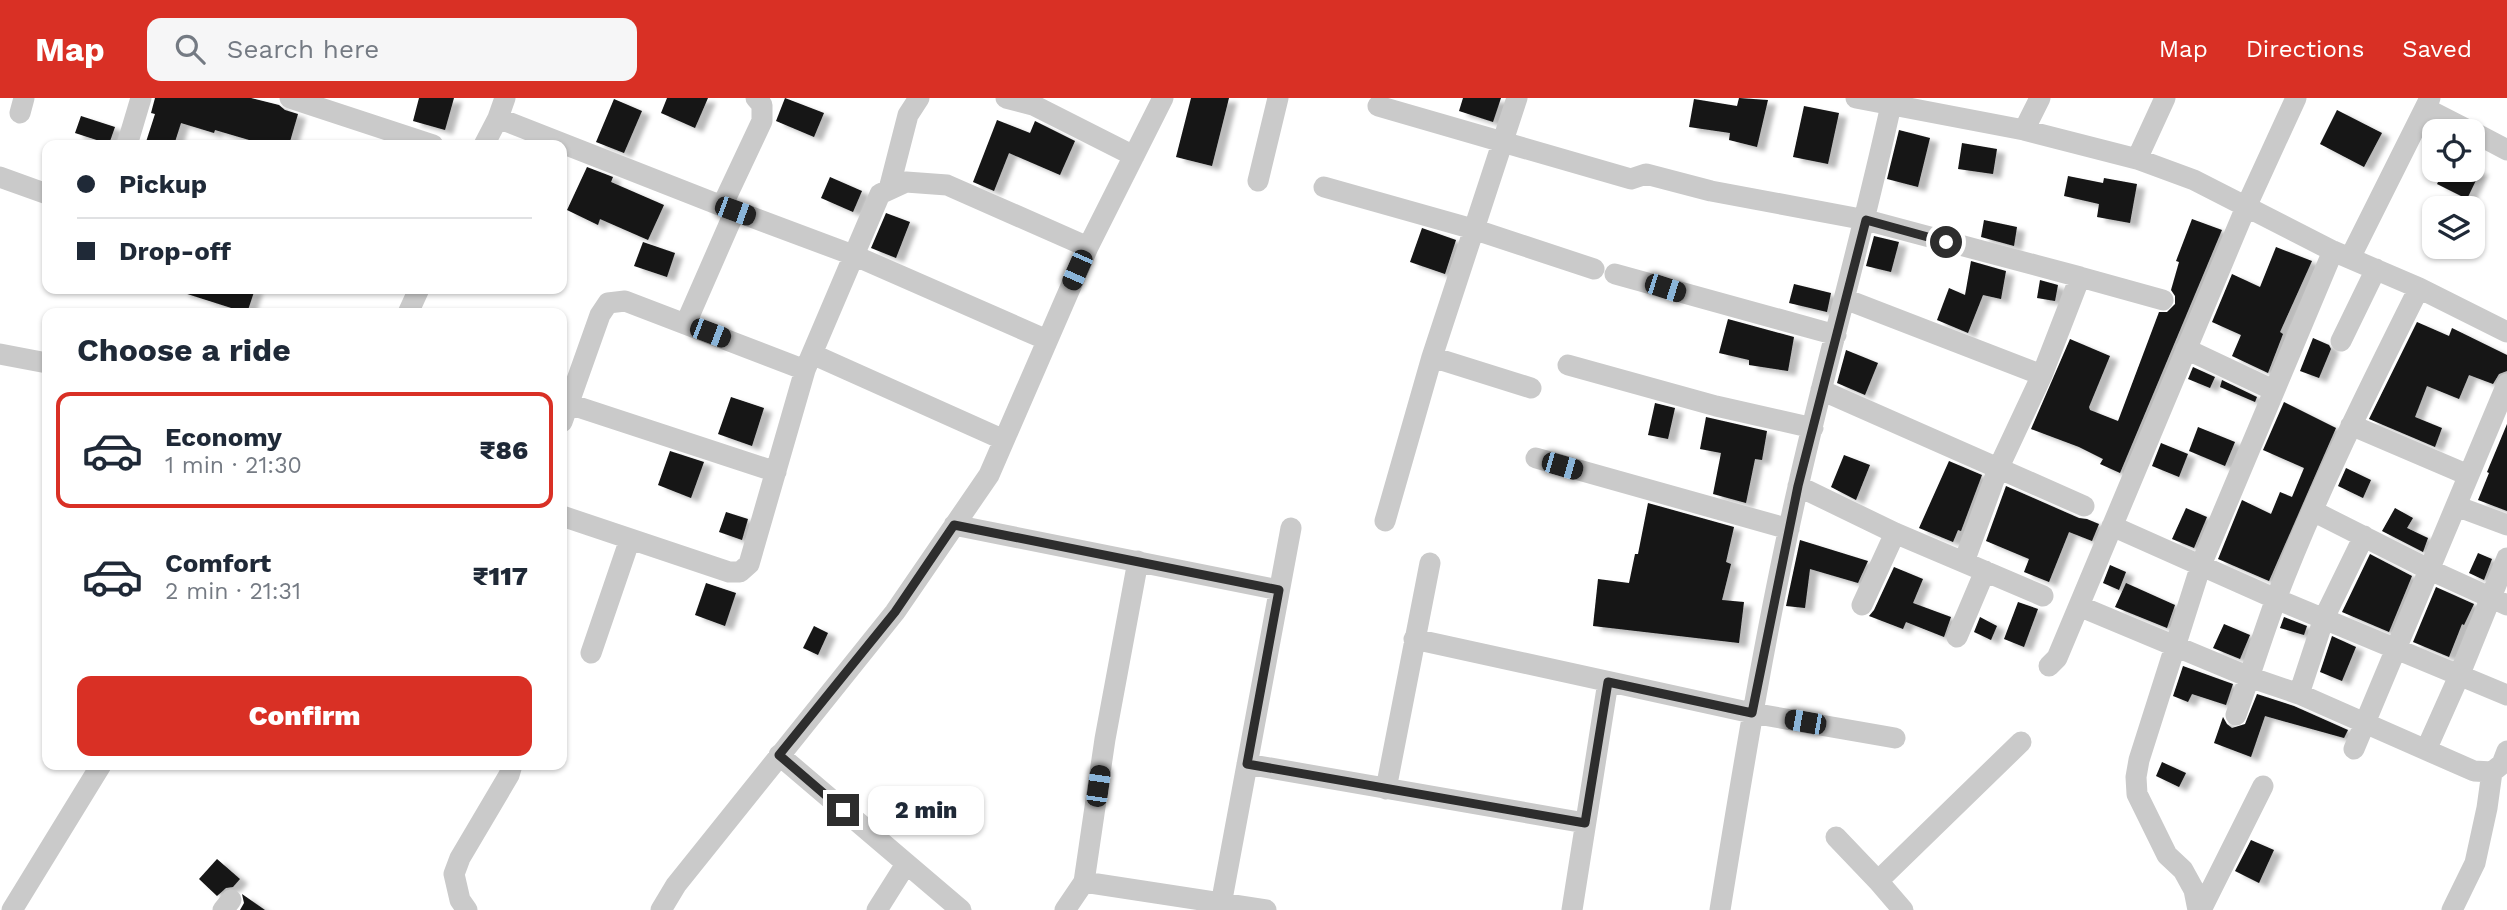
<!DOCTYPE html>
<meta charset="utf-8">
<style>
:root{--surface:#fff;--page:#f6f6f7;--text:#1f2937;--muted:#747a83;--line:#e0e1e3;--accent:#d93025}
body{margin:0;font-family:"Work Sans",sans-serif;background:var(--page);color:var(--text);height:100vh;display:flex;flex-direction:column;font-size:26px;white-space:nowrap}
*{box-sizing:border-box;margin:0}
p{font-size:23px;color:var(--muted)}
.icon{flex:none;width:38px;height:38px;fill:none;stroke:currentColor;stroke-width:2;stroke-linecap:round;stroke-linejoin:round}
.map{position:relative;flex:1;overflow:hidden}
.details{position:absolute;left:42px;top:210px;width:525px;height:462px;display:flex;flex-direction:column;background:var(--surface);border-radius:14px;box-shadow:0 2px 5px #0004}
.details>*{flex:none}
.top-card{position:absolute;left:42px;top:42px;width:525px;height:154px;border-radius:14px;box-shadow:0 2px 5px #0004;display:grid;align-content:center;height:154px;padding:0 35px;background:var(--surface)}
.controls{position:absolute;left:2422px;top:21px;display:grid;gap:14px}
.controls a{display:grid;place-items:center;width:63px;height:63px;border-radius:14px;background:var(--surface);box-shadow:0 2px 5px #0004;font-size:35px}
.end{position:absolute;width:32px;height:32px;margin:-16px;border:9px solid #2d2d2d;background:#fff;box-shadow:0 0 0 4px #fff}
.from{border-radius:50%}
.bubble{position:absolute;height:49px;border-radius:14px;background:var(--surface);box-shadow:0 2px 5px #0004;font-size:23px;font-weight:800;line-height:49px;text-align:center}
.car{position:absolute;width:21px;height:42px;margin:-21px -10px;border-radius:9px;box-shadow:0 0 5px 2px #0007;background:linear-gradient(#222 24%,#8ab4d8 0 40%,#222 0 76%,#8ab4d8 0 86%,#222 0)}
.top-card b{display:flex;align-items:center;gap:24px;height:66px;font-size:26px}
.top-card b+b{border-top:2px solid var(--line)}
.top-card i{width:18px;height:18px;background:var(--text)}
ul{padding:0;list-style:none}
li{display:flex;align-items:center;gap:21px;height:116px;margin:0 14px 10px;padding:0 21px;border:4px solid transparent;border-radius:14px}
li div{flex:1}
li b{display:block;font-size:26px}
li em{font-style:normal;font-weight:800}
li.selected{border-color:var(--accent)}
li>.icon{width:63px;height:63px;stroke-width:1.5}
h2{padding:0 35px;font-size:32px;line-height:84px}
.cta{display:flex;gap:14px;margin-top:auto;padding:14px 35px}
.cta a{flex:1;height:80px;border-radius:14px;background:var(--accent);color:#fff;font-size:28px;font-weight:800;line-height:80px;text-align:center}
header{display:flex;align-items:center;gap:42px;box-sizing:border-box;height:98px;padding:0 35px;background:var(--accent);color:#fff}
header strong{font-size:33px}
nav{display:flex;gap:38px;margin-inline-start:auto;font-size:24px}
.search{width:490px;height:63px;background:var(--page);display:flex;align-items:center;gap:18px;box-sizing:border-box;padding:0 24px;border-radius:14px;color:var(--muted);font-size:26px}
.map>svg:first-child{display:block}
</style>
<header>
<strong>Map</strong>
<div class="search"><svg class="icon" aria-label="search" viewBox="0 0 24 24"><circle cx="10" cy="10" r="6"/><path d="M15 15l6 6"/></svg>Search here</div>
<nav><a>Map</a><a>Directions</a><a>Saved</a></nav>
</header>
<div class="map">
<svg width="2507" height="812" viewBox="0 0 2507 812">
<defs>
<filter id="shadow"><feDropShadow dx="8" dy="4.5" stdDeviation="2" flood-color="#0004"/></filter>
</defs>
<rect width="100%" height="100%" fill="#fff"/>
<path fill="#141414" filter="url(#shadow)" d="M155 0H251L279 7 285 12 298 16 289 47H266L215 32 214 35 181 25 174 47H145L155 16 151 15Z
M419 0H454L445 32 413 23Z
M667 0H708L695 30 661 15Z
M785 0 824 15 814 39 776 23Z
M1191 0H1229L1212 68 1176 59Z
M1463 0H1501L1493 24 1459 13Z
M1739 0 1768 2 1757 49 1729 42 1730 35 1689 29 1694 1 1737 8Z
M614 1 642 13 624 55 596 44Z
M1804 8 1839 15 1828 66 1793 59Z
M2337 12 2382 35 2364 69 2320 46Z
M81 18 115 29 109 46 75 35Z
M997 22 1030 35 1035 23 1075 43 1060 77 1009 55 994 93 973 84Z
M1899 32 1930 40 1918 89 1887 81Z
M1962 45 1997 51 1993 76 1958 71Z
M587 69 613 79 611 84 664 107 648 142 600 121 598 127 567 112Z
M2444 72H2481L2467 101 2437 86Z
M2068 78 2103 85 2104 80 2137 86 2130 125 2097 119 2099 106 2064 98Z
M830 79 862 93 853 114 821 100Z
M886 115 910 124 896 160 871 150Z
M2192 121 2222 132 2120 375 2100 366 2103 361 2079 349 2031 331 2070 241 2110 258 2089 309 2090 312 2118 323 2159 214H2167L2175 206V198L2171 192 2179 164 2176 163Z
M1984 122 2017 129 2014 148 1981 139Z
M1422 130 1456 142 1445 176 1410 164Z
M1874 138 1899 144 1891 174 1866 168Z
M643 144 675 155 667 179 634 168Z
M2276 149 2312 163 2280 234 2283 236 2268 275 2232 258 2241 237 2212 224 2232 176 2260 189Z
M1971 163 2006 173 2001 201 1983 197 1968 235 1937 222 1949 190 1965 197Z
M2040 182 2058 187 2055 203 2037 200Z
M1794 186 1831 195 1827 214 1789 205Z
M182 191H255L247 215 181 194Z
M1728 221 1794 239 1788 273 1749 267V262L1719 255Z
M2417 224 2449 238 2452 230 2507 257V273L2499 276 2493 286 2469 277 2459 301 2427 288 2415 319 2442 330 2435 349 2369 321Z
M2313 240 2329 247 2331 251 2319 280 2300 273Z
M1846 252 1878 265 1865 297 1837 285Z
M2193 269 2215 279 2210 290 2188 281Z
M2222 282 2257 299 2255 304 2220 289Z
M731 299 764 310 752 348 718 336Z
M2284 304 2336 330 2269 483 2218 461 2242 402 2271 416 2280 394 2292 399 2304 370 2263 352Z
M1655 305 1675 310 1668 341 1648 337Z
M1706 319 1767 333 1762 362 1755 361 1746 405 1713 396 1721 355 1700 351Z
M2507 326V413L2478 402 2489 375 2487 374Z
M2198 329 2235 344 2225 368 2189 353Z
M2161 345 2188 356 2179 379 2152 368Z
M670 353 704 364 691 400 658 387Z
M1844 357 1870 367 1856 402 1831 389Z
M1949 363 1982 377 1961 433 1958 432 1953 444 1919 430Z
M2346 370 2371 382 2363 400 2338 388Z
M2006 388 2079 420 2087 421 2099 426 2092 443 2069 434 2049 484 2024 474 2029 461 1986 443Z
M1648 405 1734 429 1726 464 1731 466 1722 502 1744 504 1739 545 1593 528 1598 481 1629 485 1635 456H1638Z
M2186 410 2207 419 2194 450 2172 441Z
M2395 410 2413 420 2407 430 2428 440 2423 454 2382 433Z
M726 414 748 421 742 442 719 434Z
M1800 442 1868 463 1858 485 1810 471 1805 510 1786 508Z
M2478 455 2492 461 2484 482 2469 475Z
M2370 456 2412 478 2389 534 2342 514Z
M2110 467 2126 474 2119 492 2103 485Z
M1894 469 1923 481 1913 505 1951 519 1944 539 1906 524 1903 531 1869 518 1874 512Z
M706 485 736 495 725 528 695 517Z
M2126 485 2175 507 2167 530 2115 509Z
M2436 489 2474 506 2464 527 2462 526 2449 559 2413 544Z
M2018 504 2038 511 2024 549 2004 541Z
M1980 519 1997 528 1991 542 1974 534Z
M2284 519 2307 528 2304 537 2280 530Z
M2224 526 2250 537 2240 561 2213 550Z
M814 528 828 535 818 557 803 550Z
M2332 538 2356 549 2342 583 2320 574Z
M2183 568 2233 586 2226 607 2192 596 2188 604 2173 598Z
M2257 596 2294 608 2348 632 2344 640 2265 618 2251 659 2214 645 2223 619 2227 626 2232 630 2245 626Z
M2162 664 2186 675 2179 689 2156 678Z
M2251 742 2274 752 2259 785 2235 773Z
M217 761 240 781 233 789 226 790 217 798 199 781Z
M242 796 265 812H240L244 805Z"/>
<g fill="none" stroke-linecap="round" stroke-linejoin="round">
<path stroke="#cacaca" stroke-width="21" d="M290 0 433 47
M1006 0 1033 7 1134 58
M1856 0 2024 32 2137 61 2194 82 2333 153 2419 190 2507 234
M1378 8 1631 81 1646 76 1711 93 1866 122 2080 179
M2425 10 2470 33
M20 15 24 0
M498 20 722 108 853 157 1047 242
M2024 32 2040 0
M2473 34 2507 52
M127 47 141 0
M484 47 498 20 505 0
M2137 61 2165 0
M0 79 47 96
M1258 83 1278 0
M1324 89 1473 131 1594 171
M889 91 908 17 919 0
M722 108 762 23V7L756 0
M2350 160 2430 0
M1615 176 1836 237
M1845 201 2042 277
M408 215 419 191
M686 225 735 113
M2341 243 2376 171
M2186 251 2273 292
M0 256 47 265
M812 256 1004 342
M1432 259 1531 290
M1568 267 1716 308 1813 330
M1821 292 2084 408
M569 306 776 374
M562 324 600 217 608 205 625 203 805 272
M2351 327 2468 377
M1536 360 1789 431
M1798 388 1895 435 2043 498
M2456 408 2507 427
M2313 413 2430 472 2507 507
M562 418 729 474H740L749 466 805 272 880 96 906 84 947 87 1088 149
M1385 423 1432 259 1517 0
M954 427 1279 492
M2112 428 2276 501 2507 597
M1964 464 1998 371 2042 277 2080 179 2163 202
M1862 507 1895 435
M2079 508 2249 579 2299 596 2474 673 2492 674 2502 666 2507 653
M1957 539 1985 473
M1414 541 1752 615 1895 640
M591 555 630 441
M2049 568 2057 560 2246 109 2296 0
M2299 596 2324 520 2364 438
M2236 617C2250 578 2262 539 2276 501 2317 394 2368 292 2419 190
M2354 651 2507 286
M2426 652 2459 578 2507 460
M779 657 961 812
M1247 666 1585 725
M1386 691 1430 465
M1836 739 1878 783
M1084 784 1266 812
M12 812 101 667
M223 812 231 802
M467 812 460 802 454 776 460 760 509 677 512 667
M661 812 676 787 895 514 989 377 1088 149 1163 0
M877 812 906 766
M1065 812 1084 784 1105 641 1138 463
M1220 812 1291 430
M1572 812 1608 584
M1720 812C1743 670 1766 529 1798 389 1827 261 1863 135 1891 7
M1903 812 1878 783 2021 644
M2198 812 2194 792 2183 772 2167 757 2137 696 2136 679 2139 662 2201 467 2333 153
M2201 812 2263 688
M2452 812 2475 765 2487 710 2492 674"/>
</g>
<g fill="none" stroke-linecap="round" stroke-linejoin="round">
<path stroke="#2d2d2d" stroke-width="9" d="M843 712 779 657 895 514 954 427 1279 492 1247 666 1585 725 1608 584 1752 615 1798 388 1866 122 1946 144"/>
</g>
</svg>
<div class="controls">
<a><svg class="icon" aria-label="locate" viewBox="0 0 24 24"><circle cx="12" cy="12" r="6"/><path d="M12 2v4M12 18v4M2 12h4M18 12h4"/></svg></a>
<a><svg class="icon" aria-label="layers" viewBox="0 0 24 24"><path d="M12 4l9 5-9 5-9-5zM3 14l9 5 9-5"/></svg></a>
</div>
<i class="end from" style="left:1946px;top:144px"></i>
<i class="end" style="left:843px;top:712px"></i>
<div class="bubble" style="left:868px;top:688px;width:116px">2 min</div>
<i class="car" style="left:735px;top:113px;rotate:110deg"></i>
<i class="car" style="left:1077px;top:172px;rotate:204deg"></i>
<i class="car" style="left:1665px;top:190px;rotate:108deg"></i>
<i class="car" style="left:710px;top:235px;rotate:111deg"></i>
<i class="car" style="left:1562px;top:368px;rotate:106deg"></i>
<i class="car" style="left:1805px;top:624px;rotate:280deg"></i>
<i class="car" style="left:1098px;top:688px;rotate:8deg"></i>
<div class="top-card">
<b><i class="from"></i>Pickup</b>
<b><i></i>Drop-off</b>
</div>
<section class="details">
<h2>Choose a ride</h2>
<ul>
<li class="selected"><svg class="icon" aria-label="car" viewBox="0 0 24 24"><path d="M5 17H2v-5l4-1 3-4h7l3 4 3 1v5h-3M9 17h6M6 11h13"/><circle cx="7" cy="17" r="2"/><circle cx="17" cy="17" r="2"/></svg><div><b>Economy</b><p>1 min · 21:30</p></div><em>₹86</em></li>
<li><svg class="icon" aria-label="car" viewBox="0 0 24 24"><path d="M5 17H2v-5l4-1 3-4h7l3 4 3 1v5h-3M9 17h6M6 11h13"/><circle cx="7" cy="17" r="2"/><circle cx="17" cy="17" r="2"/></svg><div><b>Comfort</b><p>2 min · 21:31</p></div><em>₹117</em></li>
</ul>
<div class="cta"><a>Confirm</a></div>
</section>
</div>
